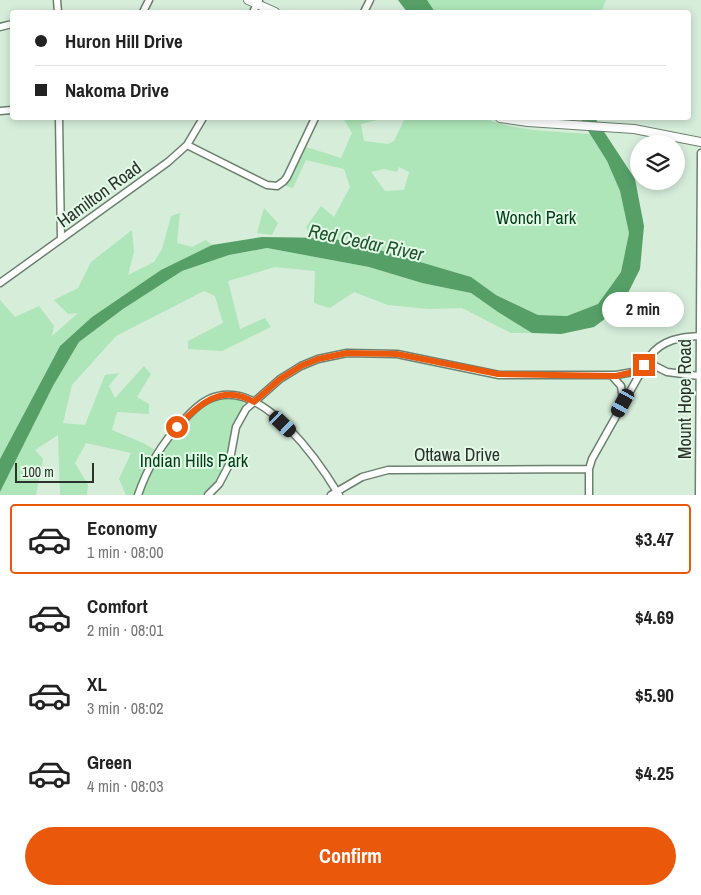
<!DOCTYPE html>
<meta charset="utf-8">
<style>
:root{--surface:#fff;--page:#f6f6f6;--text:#222;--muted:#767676;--line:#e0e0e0;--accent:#ea580c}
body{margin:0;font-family:"Archivo Narrow",sans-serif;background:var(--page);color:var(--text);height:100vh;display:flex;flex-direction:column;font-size:19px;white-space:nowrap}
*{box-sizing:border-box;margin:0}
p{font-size:16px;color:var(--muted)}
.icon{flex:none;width:28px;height:28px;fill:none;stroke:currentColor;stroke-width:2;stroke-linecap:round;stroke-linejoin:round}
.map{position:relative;height:495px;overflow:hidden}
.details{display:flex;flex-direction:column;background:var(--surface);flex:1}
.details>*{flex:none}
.top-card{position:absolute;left:10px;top:10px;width:681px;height:110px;border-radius:5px;box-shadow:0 2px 8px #0003;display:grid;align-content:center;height:110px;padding:0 25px;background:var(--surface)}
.controls{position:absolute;left:630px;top:135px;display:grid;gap:10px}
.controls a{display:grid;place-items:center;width:55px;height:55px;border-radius:50%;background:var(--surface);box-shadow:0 2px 8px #0003;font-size:25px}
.scale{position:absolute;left:15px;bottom:12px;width:79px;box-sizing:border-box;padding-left:5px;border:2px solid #2a322b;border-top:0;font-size:14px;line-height:18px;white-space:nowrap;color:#2a322b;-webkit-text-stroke:4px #e3fae7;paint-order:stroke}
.end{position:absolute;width:22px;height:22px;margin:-11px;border:6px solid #ea580c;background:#fff;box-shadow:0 0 0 2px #fff}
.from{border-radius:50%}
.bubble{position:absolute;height:35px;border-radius:18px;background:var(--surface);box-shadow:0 2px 8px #0003;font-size:16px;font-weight:700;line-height:35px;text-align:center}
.car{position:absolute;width:15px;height:30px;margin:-15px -8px;border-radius:6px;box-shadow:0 0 4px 1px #0007;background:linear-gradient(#222 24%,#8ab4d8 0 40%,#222 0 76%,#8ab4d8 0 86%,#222 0)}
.top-card b{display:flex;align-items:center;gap:18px;height:48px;font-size:19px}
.top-card b+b{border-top:1px solid var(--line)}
.top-card i{width:12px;height:12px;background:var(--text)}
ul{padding:9px 0 0;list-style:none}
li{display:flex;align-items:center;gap:15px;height:70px;margin:0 10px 8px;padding:0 15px;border:2px solid transparent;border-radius:5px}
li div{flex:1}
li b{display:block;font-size:19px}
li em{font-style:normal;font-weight:700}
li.current{border-color:var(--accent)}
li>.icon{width:45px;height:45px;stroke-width:1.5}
.primary-button{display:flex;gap:10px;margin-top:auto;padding:10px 25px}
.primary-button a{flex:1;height:58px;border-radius:30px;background:var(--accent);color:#fff;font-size:20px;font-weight:700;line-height:58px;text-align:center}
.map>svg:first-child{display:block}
</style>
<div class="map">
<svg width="701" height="495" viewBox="0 0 701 495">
<rect width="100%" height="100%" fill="#d6edda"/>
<path fill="#aee5b9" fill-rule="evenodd" d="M427 0H606L601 12H435Z
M343 118H385L361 124 364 141 388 144 394 141 405 118H484C517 132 554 131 590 134L607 161 620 191 629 233 621 272 598 304 567 316 538 315 496 295 470 277 376 249 330 238 311 237 306 227 321 206 334 217 350 187 344 169 306 160 293 188 286 186 306 147 341 158 352 133ZM399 167 409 172 404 190 385 191 371 172 384 169 397 172Z
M264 208 278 223 272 235 257 233Z
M180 213 177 243 192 247 206 240 212 245 161 271 92 317 60 346 0 459V300L15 317 39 306 54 326 52 336 78 313 68 314 54 300 78 288 91 262 132 230 134 252 128 275 154 262 162 249 171 216Z
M267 248 369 267 422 283 471 293 498 312 532 333H511L462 308 429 309 388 305 354 292 330 308 314 303 315 271 275 267 228 281 240 329 265 318 271 327 222 351 188 349V341L223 323 215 296 204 291 116 336 72 385 63 423 85 425 105 375 119 373 109 386 115 398 144 366 151 374 137 397 149 404V414L117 412 112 430 143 443 157 451 135 495H126L119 479 131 453 86 443 75 463 88 485 87 495H60L58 435 35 450 43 459 36 495H0V492L53 386 79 342 123 309 182 271 229 255Z
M220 398 243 400 244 406C231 425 233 438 227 459 223 473 213 485 203 495H142C152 462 185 409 220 398Z"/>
<path fill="#56a068" d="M398 0H427L435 12H407Z
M580 118H595L635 179 644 226 640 269 621 307 594 327 561 334 532 333 498 312 471 293 422 283 369 267 267 248 229 255 182 271 123 309 79 342 53 386 0 492V459L60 346 92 317 161 270 212 245 262 237 330 238 376 249 471 277 496 295 538 315 567 316 598 304 621 272 629 233 620 191 607 161Z"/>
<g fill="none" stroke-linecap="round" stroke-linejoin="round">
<defs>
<path id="minor" d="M57 0 58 12
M143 12 149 0
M253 12 259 0
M364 12 370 0
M0 27 12 24
M0 111 12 110
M59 118 61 239
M187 145 267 185 277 186 284 181 287 177 315 118
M0 283 168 162 187 145 203 118
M612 376 621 386 623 400
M138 495C147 469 162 443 181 423 191 412 203 399 218 396 265 384 318 460 339 495
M208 495 219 484 229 465 236 427 246 409 280 379 301 366 318 359 347 353 397 354 499 375H616L633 372 647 362 667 372 699 376
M331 495 362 477 388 470 589 469
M589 495V469L592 459 650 356C662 340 680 337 699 336
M699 495 701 153"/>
<path id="major" d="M248 0 275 12
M500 118 528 122 634 129 701 142"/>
</defs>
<use href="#minor" stroke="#6c806f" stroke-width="9"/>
<use href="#major" stroke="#6c806f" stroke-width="10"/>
<use href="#minor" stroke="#fff" stroke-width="6"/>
<use href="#major" stroke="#fff" stroke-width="8"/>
</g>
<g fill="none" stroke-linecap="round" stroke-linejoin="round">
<path stroke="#ea580c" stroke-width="6" d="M177 427C199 404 222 383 254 402L280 379 301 366 318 359 347 353 397 354 498 374 616 376 629 373 644 365"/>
</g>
<g text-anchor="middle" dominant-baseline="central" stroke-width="4" stroke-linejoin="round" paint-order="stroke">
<g font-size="18" fill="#2a322b" stroke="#e3fae7">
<text transform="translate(99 194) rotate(-36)">Hamilton Road</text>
<text transform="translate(684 399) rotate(-90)">Mount Hope Road</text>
<text x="457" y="454">Ottawa Drive</text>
</g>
<g font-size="18" fill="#013d18" stroke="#e3fae7">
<text x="536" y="217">Wonch Park</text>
<text x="194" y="460">Indian Hills Park</text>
</g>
<g font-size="19" font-style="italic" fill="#1f542e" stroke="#e3fae7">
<text transform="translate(366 242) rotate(12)">Red Cedar River</text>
</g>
</g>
</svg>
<div class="controls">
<a><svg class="icon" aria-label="layers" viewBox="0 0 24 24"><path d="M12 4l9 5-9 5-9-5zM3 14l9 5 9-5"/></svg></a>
</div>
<div class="scale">100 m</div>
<i class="end from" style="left:177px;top:427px"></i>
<i class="end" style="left:644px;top:365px"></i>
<div class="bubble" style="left:602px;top:292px;width:82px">2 min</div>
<i class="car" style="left:623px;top:403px;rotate:209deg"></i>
<i class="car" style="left:283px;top:424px;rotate:133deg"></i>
<div class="top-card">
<b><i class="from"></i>Huron Hill Drive</b>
<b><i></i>Nakoma Drive</b>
</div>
</div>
<section class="details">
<ul>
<li class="current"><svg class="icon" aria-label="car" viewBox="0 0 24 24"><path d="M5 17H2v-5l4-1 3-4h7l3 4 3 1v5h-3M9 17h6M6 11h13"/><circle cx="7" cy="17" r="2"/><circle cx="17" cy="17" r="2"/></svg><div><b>Economy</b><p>1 min · 08:00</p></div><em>$3.47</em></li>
<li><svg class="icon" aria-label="car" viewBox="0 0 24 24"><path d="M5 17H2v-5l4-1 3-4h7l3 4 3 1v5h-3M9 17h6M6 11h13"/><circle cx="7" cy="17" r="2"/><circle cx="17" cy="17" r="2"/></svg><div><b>Comfort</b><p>2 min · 08:01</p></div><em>$4.69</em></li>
<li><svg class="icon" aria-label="car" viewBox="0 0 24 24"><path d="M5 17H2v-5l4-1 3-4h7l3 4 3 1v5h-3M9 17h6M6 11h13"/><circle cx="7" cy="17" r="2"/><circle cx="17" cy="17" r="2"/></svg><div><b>XL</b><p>3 min · 08:02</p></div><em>$5.90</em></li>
<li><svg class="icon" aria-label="car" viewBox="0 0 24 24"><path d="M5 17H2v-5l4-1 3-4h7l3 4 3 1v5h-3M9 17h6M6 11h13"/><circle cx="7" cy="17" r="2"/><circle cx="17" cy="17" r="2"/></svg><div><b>Green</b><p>4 min · 08:03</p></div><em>$4.25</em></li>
</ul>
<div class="primary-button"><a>Confirm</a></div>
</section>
